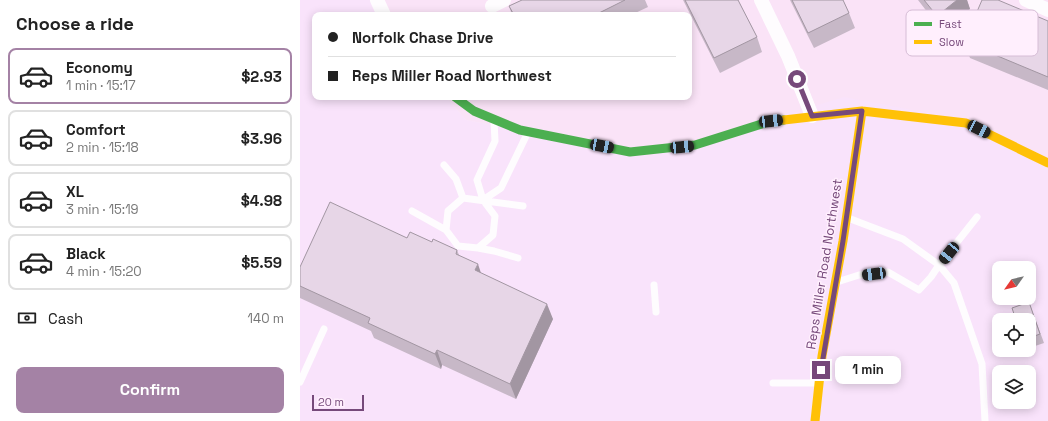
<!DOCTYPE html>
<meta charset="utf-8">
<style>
:root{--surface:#fff;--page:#f6f6f6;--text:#222;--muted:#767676;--line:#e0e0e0;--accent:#a482a5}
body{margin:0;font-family:"Space Grotesk",sans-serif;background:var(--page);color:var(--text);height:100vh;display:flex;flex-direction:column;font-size:15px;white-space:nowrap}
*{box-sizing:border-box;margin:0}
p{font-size:13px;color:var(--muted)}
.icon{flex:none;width:22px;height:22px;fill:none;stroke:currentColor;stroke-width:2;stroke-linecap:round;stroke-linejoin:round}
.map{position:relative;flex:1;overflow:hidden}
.sheet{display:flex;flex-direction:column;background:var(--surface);width:300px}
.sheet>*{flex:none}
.top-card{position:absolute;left:12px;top:12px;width:380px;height:88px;border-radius:8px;box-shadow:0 2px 10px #0003;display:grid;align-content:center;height:88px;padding:0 16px;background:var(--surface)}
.needle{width:26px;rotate:236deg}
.tools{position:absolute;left:692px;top:261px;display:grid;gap:8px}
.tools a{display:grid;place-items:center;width:44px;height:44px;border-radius:8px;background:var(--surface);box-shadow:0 2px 10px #0003;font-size:20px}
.scale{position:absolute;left:12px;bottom:10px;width:52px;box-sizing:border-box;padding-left:4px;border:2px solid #76497a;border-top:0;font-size:11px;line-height:14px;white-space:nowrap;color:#76497a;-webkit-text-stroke:3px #ffeffd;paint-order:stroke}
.end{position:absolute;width:18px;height:18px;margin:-9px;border:5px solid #76497a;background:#fff;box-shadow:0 0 0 2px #fff}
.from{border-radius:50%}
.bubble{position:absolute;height:28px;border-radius:8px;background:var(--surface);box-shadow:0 2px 10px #0003;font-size:13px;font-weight:600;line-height:28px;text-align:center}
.car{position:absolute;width:12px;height:24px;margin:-12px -6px;border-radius:5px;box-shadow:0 0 3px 1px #0007;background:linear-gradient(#222 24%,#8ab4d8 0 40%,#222 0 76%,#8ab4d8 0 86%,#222 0)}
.top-card b{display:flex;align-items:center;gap:14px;height:38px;font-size:15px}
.top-card b+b{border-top:1px solid var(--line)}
.top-card i{width:10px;height:10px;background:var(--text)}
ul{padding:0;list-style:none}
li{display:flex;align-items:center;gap:12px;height:56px;margin:0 8px 6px;padding:0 8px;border:2px solid var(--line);border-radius:8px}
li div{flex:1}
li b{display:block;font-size:15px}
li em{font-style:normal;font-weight:600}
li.current{border-color:var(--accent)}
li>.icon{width:36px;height:36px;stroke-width:1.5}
h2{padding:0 16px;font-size:18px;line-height:48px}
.pay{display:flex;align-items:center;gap:10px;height:44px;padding:0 16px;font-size:15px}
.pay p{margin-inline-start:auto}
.button{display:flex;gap:8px;margin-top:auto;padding:8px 16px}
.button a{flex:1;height:46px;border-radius:8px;background:var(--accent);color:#fff;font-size:16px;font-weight:600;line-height:46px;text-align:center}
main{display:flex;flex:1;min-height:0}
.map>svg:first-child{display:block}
</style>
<main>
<section class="sheet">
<h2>Choose a ride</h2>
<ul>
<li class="current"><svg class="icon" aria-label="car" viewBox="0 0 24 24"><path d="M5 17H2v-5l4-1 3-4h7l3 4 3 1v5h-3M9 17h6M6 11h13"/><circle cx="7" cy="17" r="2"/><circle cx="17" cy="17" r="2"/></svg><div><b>Economy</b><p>1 min · 15:17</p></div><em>$2.93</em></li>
<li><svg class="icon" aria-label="car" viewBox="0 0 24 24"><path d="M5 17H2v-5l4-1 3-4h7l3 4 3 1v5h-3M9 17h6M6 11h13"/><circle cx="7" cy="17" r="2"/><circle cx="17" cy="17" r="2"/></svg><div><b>Comfort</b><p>2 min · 15:18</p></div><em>$3.96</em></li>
<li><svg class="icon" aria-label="car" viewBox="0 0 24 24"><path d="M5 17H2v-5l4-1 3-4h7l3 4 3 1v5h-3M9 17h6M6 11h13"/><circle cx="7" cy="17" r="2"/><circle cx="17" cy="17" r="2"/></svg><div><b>XL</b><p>3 min · 15:19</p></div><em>$4.98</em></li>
<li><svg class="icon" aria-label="car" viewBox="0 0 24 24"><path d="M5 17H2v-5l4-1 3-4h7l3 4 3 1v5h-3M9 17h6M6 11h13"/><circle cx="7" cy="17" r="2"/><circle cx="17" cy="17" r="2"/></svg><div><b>Black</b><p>4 min · 15:20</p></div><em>$5.59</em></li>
</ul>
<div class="pay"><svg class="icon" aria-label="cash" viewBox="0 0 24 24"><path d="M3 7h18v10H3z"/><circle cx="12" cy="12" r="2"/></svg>Cash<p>140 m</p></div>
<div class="button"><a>Confirm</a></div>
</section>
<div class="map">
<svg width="748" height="421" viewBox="0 0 748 421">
<rect width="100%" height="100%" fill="#f9ecf6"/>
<path fill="#fae3f7" d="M73 0H748V170L350 156 166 120 146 97H389V15H80Z"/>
<path fill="#f9e3fb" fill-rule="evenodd" d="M0 0H73L80 15H15V97H146L166 120 350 156 544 97 655 118 748 170V421H0ZM699 268H729V298H699ZM699 320H729V350H699ZM699 372H729V402H699Z"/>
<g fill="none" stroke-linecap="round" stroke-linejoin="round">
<path stroke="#fefcfe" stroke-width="7" d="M194 121 195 141 177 180 183 200 195 216 193 235 178 248 158 246 146 230 148 211 163 198 223 206
M144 165 156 179 163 198
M183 200 201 188 228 132
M112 211 146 230
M548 218 603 239 639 265 654 283 682 364 685 421
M178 248 194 251 218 258
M537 282 559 275 588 272 619 290 631 277 639 265 677 217
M354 285 356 312
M0 382 24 329
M473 383H519"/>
<path stroke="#fefcfe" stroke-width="14" d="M77 0 84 15
M461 0 488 56 512 116
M726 0 748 10
M192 6 204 0"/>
<path stroke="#4caf50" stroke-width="9" d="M155 97 174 111 220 130 330 152 395 145 471 121 484 120"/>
<path stroke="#ffc107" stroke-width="9" d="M484 120 562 111 666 123 748 163
M515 421 522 356 543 241 562 111"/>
</g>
<path fill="#c7b8c7" d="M222 0H345L348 7 331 15H212L209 6Z
M383 0H438L457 37 462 52 420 73Z
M490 0H543L549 13 555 28 514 48Z
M618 0H667L670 9 642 31Z
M748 21V90L670 58 664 42Z
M107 238 132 242 157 250 159 255 181 273 253 319 216 399 142 365 141 369 74 338 71 331 0 298V267Z
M729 302 744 343 729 348Z"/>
<path fill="#a296a2" d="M657 0H667L670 9 642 31 637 16Z
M178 264 183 279 175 270Z
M247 304 253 319 216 399 210 384Z
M137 350 142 365 141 369 135 354Z"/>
<path fill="#e7d6e7" stroke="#a296a2" d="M222 0H325L295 15H214L209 6Z
M385 0H438L457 37 414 58Z
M492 0H543L549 13 508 33Z
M624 0H657L637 16Z
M682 0H698L748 21V77L664 42Z
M30 202 107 238 110 232 132 242 133 239 157 250 156 254 178 264 175 270 247 304 210 384 137 350 135 354 68 323 70 318 0 286V267Z
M729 302 740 334 729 338V320H716L712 308Z"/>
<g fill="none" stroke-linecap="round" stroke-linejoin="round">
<path stroke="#76497a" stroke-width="5" d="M497 79 512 116 562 111 543 241 521 370"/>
</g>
<g text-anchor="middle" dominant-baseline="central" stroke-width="3" stroke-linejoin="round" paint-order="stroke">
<g font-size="13" fill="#76497a" stroke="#ffeffd">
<text transform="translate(524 264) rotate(-81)">Reps Miller Road Northwest</text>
</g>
</g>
<rect x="606" y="10" width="132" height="46" rx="6" fill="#ffeffd" stroke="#d6bdd6" stroke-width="1"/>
<rect x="614" y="22" width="18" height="4" fill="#4caf50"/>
<rect x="614" y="40" width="18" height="4" fill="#ffc107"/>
<g font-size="11" fill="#76497a">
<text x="639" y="28">Fast</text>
<text x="639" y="46">Slow</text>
</g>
</svg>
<div class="tools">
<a><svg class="needle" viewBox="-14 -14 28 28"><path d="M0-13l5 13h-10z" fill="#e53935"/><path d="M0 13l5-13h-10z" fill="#767676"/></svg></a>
<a><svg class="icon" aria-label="locate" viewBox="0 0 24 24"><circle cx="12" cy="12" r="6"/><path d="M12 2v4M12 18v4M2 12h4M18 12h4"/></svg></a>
<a><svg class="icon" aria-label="layers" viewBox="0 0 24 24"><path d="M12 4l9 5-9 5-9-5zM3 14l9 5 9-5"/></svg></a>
</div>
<div class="scale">20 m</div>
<i class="end from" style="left:497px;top:79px"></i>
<i class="end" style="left:521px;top:370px"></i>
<div class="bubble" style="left:535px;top:356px;width:66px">1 min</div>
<i class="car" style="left:471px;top:121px;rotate:84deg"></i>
<i class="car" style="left:679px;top:129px;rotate:116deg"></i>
<i class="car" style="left:302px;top:146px;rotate:101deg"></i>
<i class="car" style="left:382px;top:147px;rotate:85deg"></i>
<i class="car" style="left:649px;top:253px;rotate:219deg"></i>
<i class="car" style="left:574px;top:274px;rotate:263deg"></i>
<div class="top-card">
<b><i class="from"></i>Norfolk Chase Drive</b>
<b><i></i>Reps Miller Road Northwest</b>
</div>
</div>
</main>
